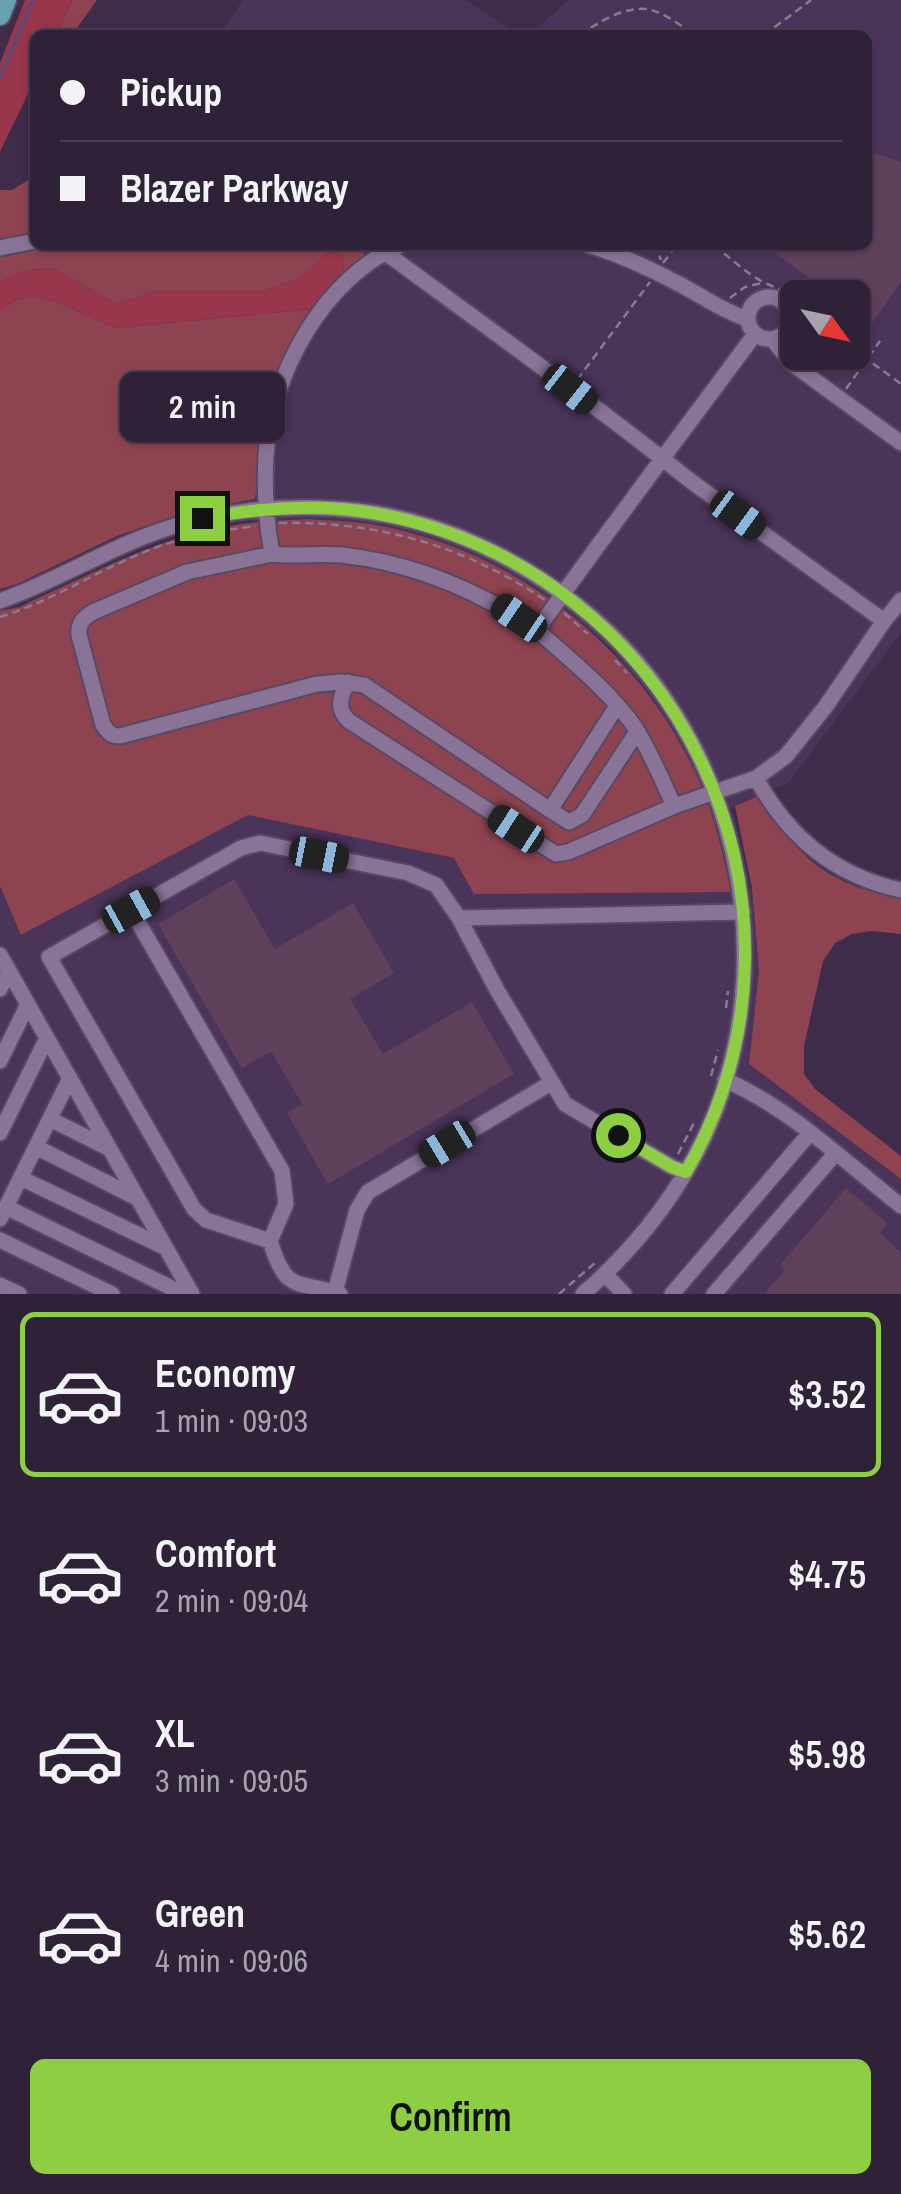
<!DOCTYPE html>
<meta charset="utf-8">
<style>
:root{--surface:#2f2138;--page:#3b2e43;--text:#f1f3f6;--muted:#a7a3ae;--line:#4a3e53;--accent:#8ece43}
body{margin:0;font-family:"Archivo Narrow",sans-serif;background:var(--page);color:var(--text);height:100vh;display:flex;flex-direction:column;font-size:38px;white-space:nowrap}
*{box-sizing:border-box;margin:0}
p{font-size:32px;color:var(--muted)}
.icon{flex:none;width:55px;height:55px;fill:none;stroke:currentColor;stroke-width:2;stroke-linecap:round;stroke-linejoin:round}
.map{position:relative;height:1294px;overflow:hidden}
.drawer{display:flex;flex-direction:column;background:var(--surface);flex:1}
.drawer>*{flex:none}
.guide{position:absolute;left:30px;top:30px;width:842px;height:220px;border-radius:15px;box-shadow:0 2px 8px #0004,0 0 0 2px var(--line);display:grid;align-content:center;height:220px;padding:0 30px;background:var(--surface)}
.needle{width:65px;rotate:123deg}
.buttons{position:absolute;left:780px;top:280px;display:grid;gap:20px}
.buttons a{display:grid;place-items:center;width:90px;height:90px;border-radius:15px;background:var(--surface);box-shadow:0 2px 8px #0004,0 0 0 2px var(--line);font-size:50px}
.end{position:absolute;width:45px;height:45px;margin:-22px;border:12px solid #8ece43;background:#111;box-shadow:0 0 0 5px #111}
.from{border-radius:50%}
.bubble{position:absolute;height:70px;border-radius:15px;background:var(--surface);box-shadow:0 2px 8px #0004,0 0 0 2px var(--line);font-size:32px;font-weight:600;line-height:70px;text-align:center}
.car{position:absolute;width:30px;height:60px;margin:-30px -15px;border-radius:12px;box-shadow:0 0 8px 2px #0007;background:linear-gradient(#222 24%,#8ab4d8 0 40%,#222 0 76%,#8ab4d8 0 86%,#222 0)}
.guide b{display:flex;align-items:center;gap:35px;height:95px;font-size:38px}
.guide b+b{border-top:2px solid var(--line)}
.guide i{width:25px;height:25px;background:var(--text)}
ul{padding:18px 0 0;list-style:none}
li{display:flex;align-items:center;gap:30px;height:165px;margin:0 20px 15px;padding:0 10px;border:5px solid transparent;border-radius:15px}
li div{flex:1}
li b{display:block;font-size:38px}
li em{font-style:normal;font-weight:600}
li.current{border-color:var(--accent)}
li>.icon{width:90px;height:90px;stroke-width:1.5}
.button{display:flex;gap:20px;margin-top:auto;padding:20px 30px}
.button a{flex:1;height:115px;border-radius:15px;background:var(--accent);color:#111;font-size:40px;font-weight:600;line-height:115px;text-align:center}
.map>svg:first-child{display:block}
</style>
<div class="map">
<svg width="901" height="1294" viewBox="0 0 901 1294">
<rect width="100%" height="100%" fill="#3f2c4b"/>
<path fill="#4b345a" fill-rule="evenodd" d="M243 0H466L518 35H219Z
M569 0H901V633L789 782 712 816 684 750 653 700 611 649 571 614 533 586 487 561 426 538 375 525 308 519 251 522 265 412 283 360 312 309 344 273 364 258 362 245H868V35H529ZM798 298H852V352H798Z
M248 815 454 858 731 892 752 888 759 971 749 1063 901 1179V1294H0V886L22 935Z"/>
<path fill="#8e4450" d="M72 0H97L72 35H56Z
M35 176V231L17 237 0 239V190H12Z
M38 245H362L365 258 344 273 343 256 331 250 297 280 266 290H159L117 304 52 268 27 270 0 282V257Z
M30 296 53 300 115 328 312 309 283 360 265 412 255 499 186 512 117 536 17 584 0 589V310L14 301Z
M308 519C330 521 354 521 376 525 526 552 655 661 708 803 718 832 725 862 731 892L474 894 454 858 248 815 21 935 0 886V611L19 607C76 581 132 551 192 534 229 523 269 521 308 519Z
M756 797C801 857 824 884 901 898V934L872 931 852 934 835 943 823 961 804 1046V1074L815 1089 901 1156V1179L749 1064 759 971 752 888 735 806Z"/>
<path fill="#98364b" d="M25 0H72L56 35H35V79L0 152V63Z
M331 250 343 256 344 273 312 309 115 328 53 300 30 296 14 301 0 310V282L27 270 52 268 117 304 159 290H266L297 280Z"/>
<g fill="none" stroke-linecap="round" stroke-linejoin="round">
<path stroke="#644675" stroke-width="4" d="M0 77 33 0"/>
</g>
<path fill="#5f415b" d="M868 151 901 162V282L872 323 852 309V298H836L764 245H868Z
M234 879 275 949 353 903 394 973 350 999 383 1054 472 1002 514 1074 328 1184 287 1113 302 1104 271 1051 242 1068 158 924Z
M846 1188 888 1224 880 1233 901 1252V1294H764L785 1270 780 1265Z"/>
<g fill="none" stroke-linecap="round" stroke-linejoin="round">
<defs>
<path id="minor" d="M375 245C481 323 589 400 692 482L884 621 826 706 786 756 756 778 674 806C662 780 651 753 636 729 612 693 569 659 537 630 608 530 682 433 755 334
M401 245C324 277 271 374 266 455 264 488 266 521 272 554 295 557 319 553 342 555 413 563 479 591 537 630
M588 245C618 254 649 268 677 283 703 296 718 309 747 319
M0 248 35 241
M748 318a21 21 0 1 1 42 0a21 21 0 1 1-42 0Z
M773 340 791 363 901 443
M272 554 187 572 93 612C83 618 78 623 79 635L103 725C108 732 111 736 120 736L317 684 341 682 364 685 550 810 617 706
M0 601C45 585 87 561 131 542 205 510 288 501 368 512 445 523 519 558 580 607 737 732 789 959 703 1140 674 1200 633 1250 583 1294
M884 621 901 600
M348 682C340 697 336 709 349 721L556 854 568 852 674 806
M756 778C788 837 835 876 901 890
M550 810 569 822 582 815 637 732
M131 910 282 1171 286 1204 270 1241
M459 918 497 990 565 1104 672 1167 685 1172
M0 955 192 1294
M0 989 9 971
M0 1061 28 1004
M725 1080C790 1108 845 1162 901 1206
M50 1119 110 1149
M0 1133 47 1038
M36 1147 137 1198
M21 1178 166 1248
M6 1207 184 1294
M0 1219 70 1078
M0 1240 112 1294
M605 1274 624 1294
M0 1285 19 1294
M335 1292 357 1210 368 1192 551 1083
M340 1294C294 1279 287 1294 270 1241L206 1220 194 1209 49 957 241 848 260 843 408 873 436 885 459 918 743 912
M672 1294 810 1133
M714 1294 835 1154"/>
<path id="major" d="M0 15 6 0"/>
</defs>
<use href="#minor" stroke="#584863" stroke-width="19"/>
<use href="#major" stroke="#584863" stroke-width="24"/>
<path stroke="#8a7b95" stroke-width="2.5" stroke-dasharray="8 5" stroke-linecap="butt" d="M580 35C599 22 623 7 646 9 663 11 682 27 696 35
M764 35 811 0
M652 245 658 252 661 260
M714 245C729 257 746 273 763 282 779 290 786 288 798 305
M663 263 677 245
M730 298 745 287 762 283
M852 348 901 384
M577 380 650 282
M846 389 880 341
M279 523C377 521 463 545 545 600
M564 613 588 634
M0 617C55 600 103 567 157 547 189 536 223 530 256 526
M615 660 627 673
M726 1008 728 991
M711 1076 718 1050
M678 1154 695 1121
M559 1294 595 1263"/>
<use href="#minor" stroke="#897498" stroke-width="15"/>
<use href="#major" stroke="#66a3af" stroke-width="20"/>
</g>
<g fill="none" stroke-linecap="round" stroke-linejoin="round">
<path stroke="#8ece43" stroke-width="12" d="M202 518C258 508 317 503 374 513 677 567 840 903 686 1172L672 1167 618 1135"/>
</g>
</svg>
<div class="buttons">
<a><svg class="needle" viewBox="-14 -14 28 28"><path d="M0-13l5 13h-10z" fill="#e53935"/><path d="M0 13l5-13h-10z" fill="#a7a3ae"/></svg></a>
</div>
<i class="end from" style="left:618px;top:1135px"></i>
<i class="end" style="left:202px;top:518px"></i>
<div class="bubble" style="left:120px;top:372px;width:165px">2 min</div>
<i class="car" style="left:570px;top:389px;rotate:128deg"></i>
<i class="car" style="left:738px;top:515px;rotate:126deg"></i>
<i class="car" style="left:519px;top:618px;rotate:304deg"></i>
<i class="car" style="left:516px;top:829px;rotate:303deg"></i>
<i class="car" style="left:319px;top:855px;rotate:101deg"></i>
<i class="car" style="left:131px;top:910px;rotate:61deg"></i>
<i class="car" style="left:447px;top:1144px;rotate:239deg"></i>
<div class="guide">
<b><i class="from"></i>Pickup</b>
<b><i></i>Blazer Parkway</b>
</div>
</div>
<section class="drawer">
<ul>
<li class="current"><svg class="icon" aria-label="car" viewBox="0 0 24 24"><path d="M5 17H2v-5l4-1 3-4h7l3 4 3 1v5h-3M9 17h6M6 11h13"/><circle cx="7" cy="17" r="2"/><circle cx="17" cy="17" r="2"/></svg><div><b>Economy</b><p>1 min · 09:03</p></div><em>$3.52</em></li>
<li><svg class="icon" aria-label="car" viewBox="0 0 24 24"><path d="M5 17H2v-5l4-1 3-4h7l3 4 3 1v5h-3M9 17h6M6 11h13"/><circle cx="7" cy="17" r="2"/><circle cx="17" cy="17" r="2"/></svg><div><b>Comfort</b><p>2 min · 09:04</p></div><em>$4.75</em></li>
<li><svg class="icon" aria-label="car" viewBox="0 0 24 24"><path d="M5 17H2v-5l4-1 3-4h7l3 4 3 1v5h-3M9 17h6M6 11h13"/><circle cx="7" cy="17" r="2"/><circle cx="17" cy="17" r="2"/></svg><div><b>XL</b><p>3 min · 09:05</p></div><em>$5.98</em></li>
<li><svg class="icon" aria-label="car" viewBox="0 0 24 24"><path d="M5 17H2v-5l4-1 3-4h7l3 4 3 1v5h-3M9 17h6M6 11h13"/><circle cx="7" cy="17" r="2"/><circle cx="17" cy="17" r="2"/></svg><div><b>Green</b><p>4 min · 09:06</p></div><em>$5.62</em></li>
</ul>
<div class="button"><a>Confirm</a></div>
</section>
